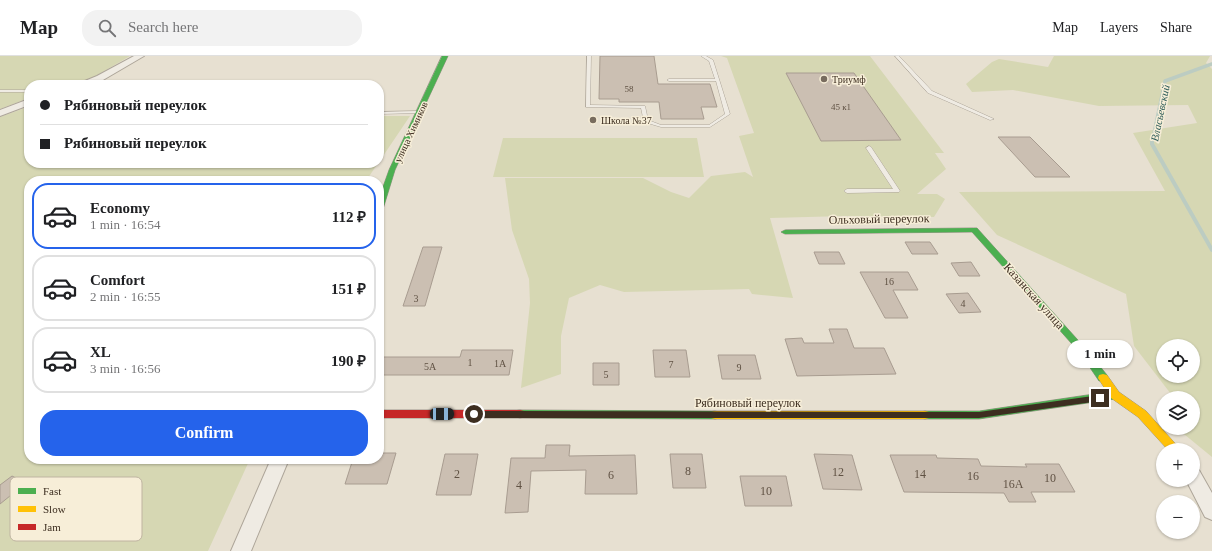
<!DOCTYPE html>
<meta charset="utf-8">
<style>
:root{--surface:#fff;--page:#f2f2f2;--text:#202124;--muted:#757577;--line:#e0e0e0;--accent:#2563eb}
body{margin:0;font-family:Georgia,serif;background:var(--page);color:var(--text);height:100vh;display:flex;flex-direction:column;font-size:15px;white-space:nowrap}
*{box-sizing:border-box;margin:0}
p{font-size:13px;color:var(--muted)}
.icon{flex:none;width:22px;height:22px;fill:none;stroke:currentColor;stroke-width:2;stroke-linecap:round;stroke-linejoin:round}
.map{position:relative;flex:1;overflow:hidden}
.sheet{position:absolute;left:24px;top:120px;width:360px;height:288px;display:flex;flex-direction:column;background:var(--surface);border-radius:16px;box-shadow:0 1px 3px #0004}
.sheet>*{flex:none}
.guide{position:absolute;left:24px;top:24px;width:360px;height:88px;border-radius:16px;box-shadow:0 1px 3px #0004;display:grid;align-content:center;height:88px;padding:0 16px;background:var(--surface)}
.tools{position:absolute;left:1156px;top:283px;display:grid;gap:8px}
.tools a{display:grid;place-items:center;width:44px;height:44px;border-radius:50%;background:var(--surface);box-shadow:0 1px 3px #0004;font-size:20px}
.end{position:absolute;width:18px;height:18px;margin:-9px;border:5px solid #3d2e20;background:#fff;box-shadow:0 0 0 2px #fff}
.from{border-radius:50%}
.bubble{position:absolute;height:28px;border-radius:14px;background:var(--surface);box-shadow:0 1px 3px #0004;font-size:13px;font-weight:700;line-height:28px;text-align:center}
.car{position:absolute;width:12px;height:24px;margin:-12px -6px;border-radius:5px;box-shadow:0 0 3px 1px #0007;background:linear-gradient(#222 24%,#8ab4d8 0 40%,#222 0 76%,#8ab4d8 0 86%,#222 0)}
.guide b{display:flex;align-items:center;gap:14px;height:38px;font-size:15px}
.guide b+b{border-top:1px solid var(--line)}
.guide i{width:10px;height:10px;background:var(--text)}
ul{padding:7px 0 0;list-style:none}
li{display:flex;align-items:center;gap:12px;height:66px;margin:0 8px 6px;padding:0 8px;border:2px solid var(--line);border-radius:16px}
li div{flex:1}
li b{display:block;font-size:15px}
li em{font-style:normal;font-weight:700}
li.active{border-color:var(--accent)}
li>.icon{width:36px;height:36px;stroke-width:1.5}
.primary-button{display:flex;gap:8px;margin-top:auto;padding:8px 16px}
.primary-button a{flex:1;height:46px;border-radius:16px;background:var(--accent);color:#fff;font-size:16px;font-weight:700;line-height:46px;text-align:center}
header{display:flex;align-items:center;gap:24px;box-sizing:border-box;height:56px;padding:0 20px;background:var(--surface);border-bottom:1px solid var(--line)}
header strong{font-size:19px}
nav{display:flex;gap:22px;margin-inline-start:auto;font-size:14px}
.search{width:280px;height:36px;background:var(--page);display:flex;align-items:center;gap:10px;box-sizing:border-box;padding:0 14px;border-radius:16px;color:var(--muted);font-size:15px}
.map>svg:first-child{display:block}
</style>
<header>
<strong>Map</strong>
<div class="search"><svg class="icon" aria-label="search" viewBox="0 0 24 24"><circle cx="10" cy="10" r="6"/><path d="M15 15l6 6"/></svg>Search here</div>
<nav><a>Map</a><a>Layers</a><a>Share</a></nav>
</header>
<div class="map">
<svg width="1212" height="495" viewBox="0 0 1212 495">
<rect width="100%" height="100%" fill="#e7e0d1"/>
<path fill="#d6d7b3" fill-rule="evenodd" d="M0 0H130L94 21 69 29H29V42L0 53Z
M721 0H870L944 97H935L946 113 917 138H937L945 143 934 161 845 160 770 162 793 242 752 238 749 233 624 236 600 229 569 242 561 280V318L521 332 530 247 529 223 512 174 505 122H643L671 136 689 142 711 120 745 116 753 121 739 80 754 77 727 2Z
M1054 0H1210L1206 7 1212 13V401L1179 374V372H1193V342H1174L1134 290 1126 238 997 179 959 136 1165 135 1133 77 1197 67 1188 49 1099 50 1013 34 972 36 966 28 992 6 999 3 1048 11ZM1163 290H1193V320H1163Z
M25 52 29 53V107H378L366 125H29V403H250L208 495H0V61Z
M379 60H410L379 106Z
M503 82H697L704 121H493Z"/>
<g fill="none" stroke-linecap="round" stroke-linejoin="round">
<path stroke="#bcccc2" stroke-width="3.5" d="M1152 87 1165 25 1212 8"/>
<path stroke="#bcccc2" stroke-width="4" d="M1152 86V88L1212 194"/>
</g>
<path fill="#cbbfb2" stroke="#a89c90" d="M600 0H654L658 28H710L717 51H701L704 63H661L659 46H619V43H599Z
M786 17H854L901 84 821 85Z
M998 81H1030L1070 121H1035Z
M905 186H930L938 198H912Z
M423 191H442L425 250H403Z
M814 196H839L845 208H819Z
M971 206 980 220H959L951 207Z
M860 216H908L918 234H893L908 262H885Z
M968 237 981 256 959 257 946 238Z
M829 273H847L854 292H884L896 318 797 320 785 283 802 282 804 287H834Z
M462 294H513L509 319H379V301H460Z
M653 294H686L690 321H655Z
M718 299H755L761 323H722Z
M593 307H619V329H593Z
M546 389H570L569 400 635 399 637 438H585L586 414 531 415 528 456 505 457 511 402H545Z
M379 397H396L387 428H345L353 403H379Z
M445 398H478L471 439H436Z
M670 398H702L706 432H673Z
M814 398 852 399 862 434 823 433Z
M890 399H936L937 402 978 403 981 410 1027 411 1025 408H1059L1075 436H1031L1036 446H1009L1004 437 904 436Z
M12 420 26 427 0 448V429Z
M740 420H786L792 450H745Z"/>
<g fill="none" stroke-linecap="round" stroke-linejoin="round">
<defs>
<path id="lane" d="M587 0H591L590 49 645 50 648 64 661 69H709L725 58 716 25H669L667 24 669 23H715L709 5 701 0H706L713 4 730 58 710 71H661L644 66 641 52 586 51Z
M895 0H899L932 35 994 63 990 64 928 37Z
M0 34H29V36H0Z
M420 55 422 56V57L379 58V56Z
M869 90 871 91 900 135 899 136 847 137 844 135 847 133H893L866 92Z"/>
<path id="street" d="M134 0H144L103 24 88 29H75L97 20Z
M29 43V49L0 60V54Z
M271 403H289L251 495H231Z
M1193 411 1199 414 1212 437V464L1205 461 1186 424H1193Z"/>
<path id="fast" d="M442 0H448L395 114 383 153 379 155V142L389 114Z
M974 172H977L1086 293 1107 319 1108 322 1107 325H1099L1080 297 972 176 785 178 781 176 785 174Z
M1115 335 1119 336 1120 339 1119 342 1115 343 979 363H925L921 362 920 359 921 356 925 355H979Z
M520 354 715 355 719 356 720 359 719 362 715 363 520 362 516 361 515 358 516 355Z"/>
<path id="slow" d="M1103 318 1107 319 1119 336 1146 355 1181 394H1168L1138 361 1111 342 1098 322 1099 319Z
M715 355H925L929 356 930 359 929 362 925 363H715L711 362 710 359 711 356Z"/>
<path id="jam" d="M379 354H520L524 355 525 358 524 361 520 362H379Z"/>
</defs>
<use href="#lane" stroke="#ada599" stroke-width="1"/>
<use href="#street" stroke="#ada599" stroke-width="2"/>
<use href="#fast" stroke="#9c958a" stroke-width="1"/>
<use href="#slow" stroke="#9c958a" stroke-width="1"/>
<use href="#jam" stroke="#9c958a" stroke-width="1"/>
<use href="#lane" fill="#efebe3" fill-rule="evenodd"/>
<use href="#street" fill="#efebe3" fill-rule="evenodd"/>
<use href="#fast" fill="#4caf50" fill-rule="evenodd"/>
<use href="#slow" fill="#ffc107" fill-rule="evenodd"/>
<use href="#jam" fill="#c62828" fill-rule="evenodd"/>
</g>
<path fill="#3d2e20" d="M1100 339 1104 342 1100 345 979 362H474L470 358 474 355 979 356Z"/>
<g fill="#786c5e" stroke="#f7eed8" stroke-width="1.5">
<circle cx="824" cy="23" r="4"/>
<circle cx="593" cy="64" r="4"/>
</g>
<g text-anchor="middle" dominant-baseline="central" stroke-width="3" stroke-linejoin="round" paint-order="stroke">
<g font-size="9" fill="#605244">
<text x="629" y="33">58</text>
<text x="841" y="51">45 к1</text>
</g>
<g font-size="10" fill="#3d2e20" stroke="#f7eed8" text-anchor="start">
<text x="832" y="23">Триумф</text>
<text x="601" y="64">Школа №37</text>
</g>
<g font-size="10" fill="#3d2e20" stroke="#f7eed8">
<text transform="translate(411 76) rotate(-65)">улица Химиков</text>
</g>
<g font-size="10" fill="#605244">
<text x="889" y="225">16</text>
<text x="416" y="242">3</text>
<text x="963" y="247">4</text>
<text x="470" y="306">1</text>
<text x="500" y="307">1А</text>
<text x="671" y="308">7</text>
<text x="430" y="310">5А</text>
<text x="739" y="311">9</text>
<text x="606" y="318">5</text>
</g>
<g font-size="11" font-style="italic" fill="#2f5d5a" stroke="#f7eed8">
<text transform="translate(1160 57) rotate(-78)">Власьевский</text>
</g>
<g font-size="12" fill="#3d2e20" stroke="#f7eed8">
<text transform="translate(879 163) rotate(-1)">Ольховый переулок</text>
<text transform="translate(1034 240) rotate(48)">Казанская улица</text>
<text x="748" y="347">Рябиновый переулок</text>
</g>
<g font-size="12" fill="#605244">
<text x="688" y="415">8</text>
<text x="838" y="416">12</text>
<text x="457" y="418">2</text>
<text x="920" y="418">14</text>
<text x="611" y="419">6</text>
<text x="973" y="420">16</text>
<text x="1050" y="422">10</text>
<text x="1013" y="428">16А</text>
<text x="519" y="429">4</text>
<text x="766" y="435">10</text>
</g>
</g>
<rect x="10" y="421" width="132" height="64" rx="6" fill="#f7eed8" stroke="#bfb4a1" stroke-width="1"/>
<rect x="18" y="432" width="18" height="6" fill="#4caf50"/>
<rect x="18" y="450" width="18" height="6" fill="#ffc107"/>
<rect x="18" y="468" width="18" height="6" fill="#c62828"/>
<g font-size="11" fill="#3d2e20">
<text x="43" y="439">Fast</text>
<text x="43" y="457">Slow</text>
<text x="43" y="475">Jam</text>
</g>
</svg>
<div class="tools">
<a><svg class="icon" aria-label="locate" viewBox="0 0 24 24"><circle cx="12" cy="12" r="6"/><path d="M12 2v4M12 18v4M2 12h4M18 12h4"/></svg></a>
<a><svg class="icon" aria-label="layers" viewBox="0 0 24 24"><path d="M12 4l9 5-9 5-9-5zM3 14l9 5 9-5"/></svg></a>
<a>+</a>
<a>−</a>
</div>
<i class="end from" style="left:474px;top:358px"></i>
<i class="end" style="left:1100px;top:342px"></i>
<div class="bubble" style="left:1067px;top:284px;width:66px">1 min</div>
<i class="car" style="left:442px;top:358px;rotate:90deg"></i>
<div class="guide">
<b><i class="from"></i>Рябиновый переулок</b>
<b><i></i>Рябиновый переулок</b>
</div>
<section class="sheet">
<ul>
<li class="active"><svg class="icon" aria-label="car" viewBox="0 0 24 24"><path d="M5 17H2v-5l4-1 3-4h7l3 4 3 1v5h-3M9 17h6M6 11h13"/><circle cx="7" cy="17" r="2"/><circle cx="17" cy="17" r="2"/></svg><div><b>Economy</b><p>1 min · 16:54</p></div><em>112 ₽</em></li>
<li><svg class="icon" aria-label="car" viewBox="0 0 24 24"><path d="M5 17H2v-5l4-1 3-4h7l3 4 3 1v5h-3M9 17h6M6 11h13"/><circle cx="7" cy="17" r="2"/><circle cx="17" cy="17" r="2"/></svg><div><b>Comfort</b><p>2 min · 16:55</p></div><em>151 ₽</em></li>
<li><svg class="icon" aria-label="car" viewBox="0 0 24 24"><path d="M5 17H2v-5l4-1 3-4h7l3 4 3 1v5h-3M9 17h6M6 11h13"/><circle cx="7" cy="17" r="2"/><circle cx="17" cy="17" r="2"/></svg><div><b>XL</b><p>3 min · 16:56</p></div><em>190 ₽</em></li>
</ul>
<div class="primary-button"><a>Confirm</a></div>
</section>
</div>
